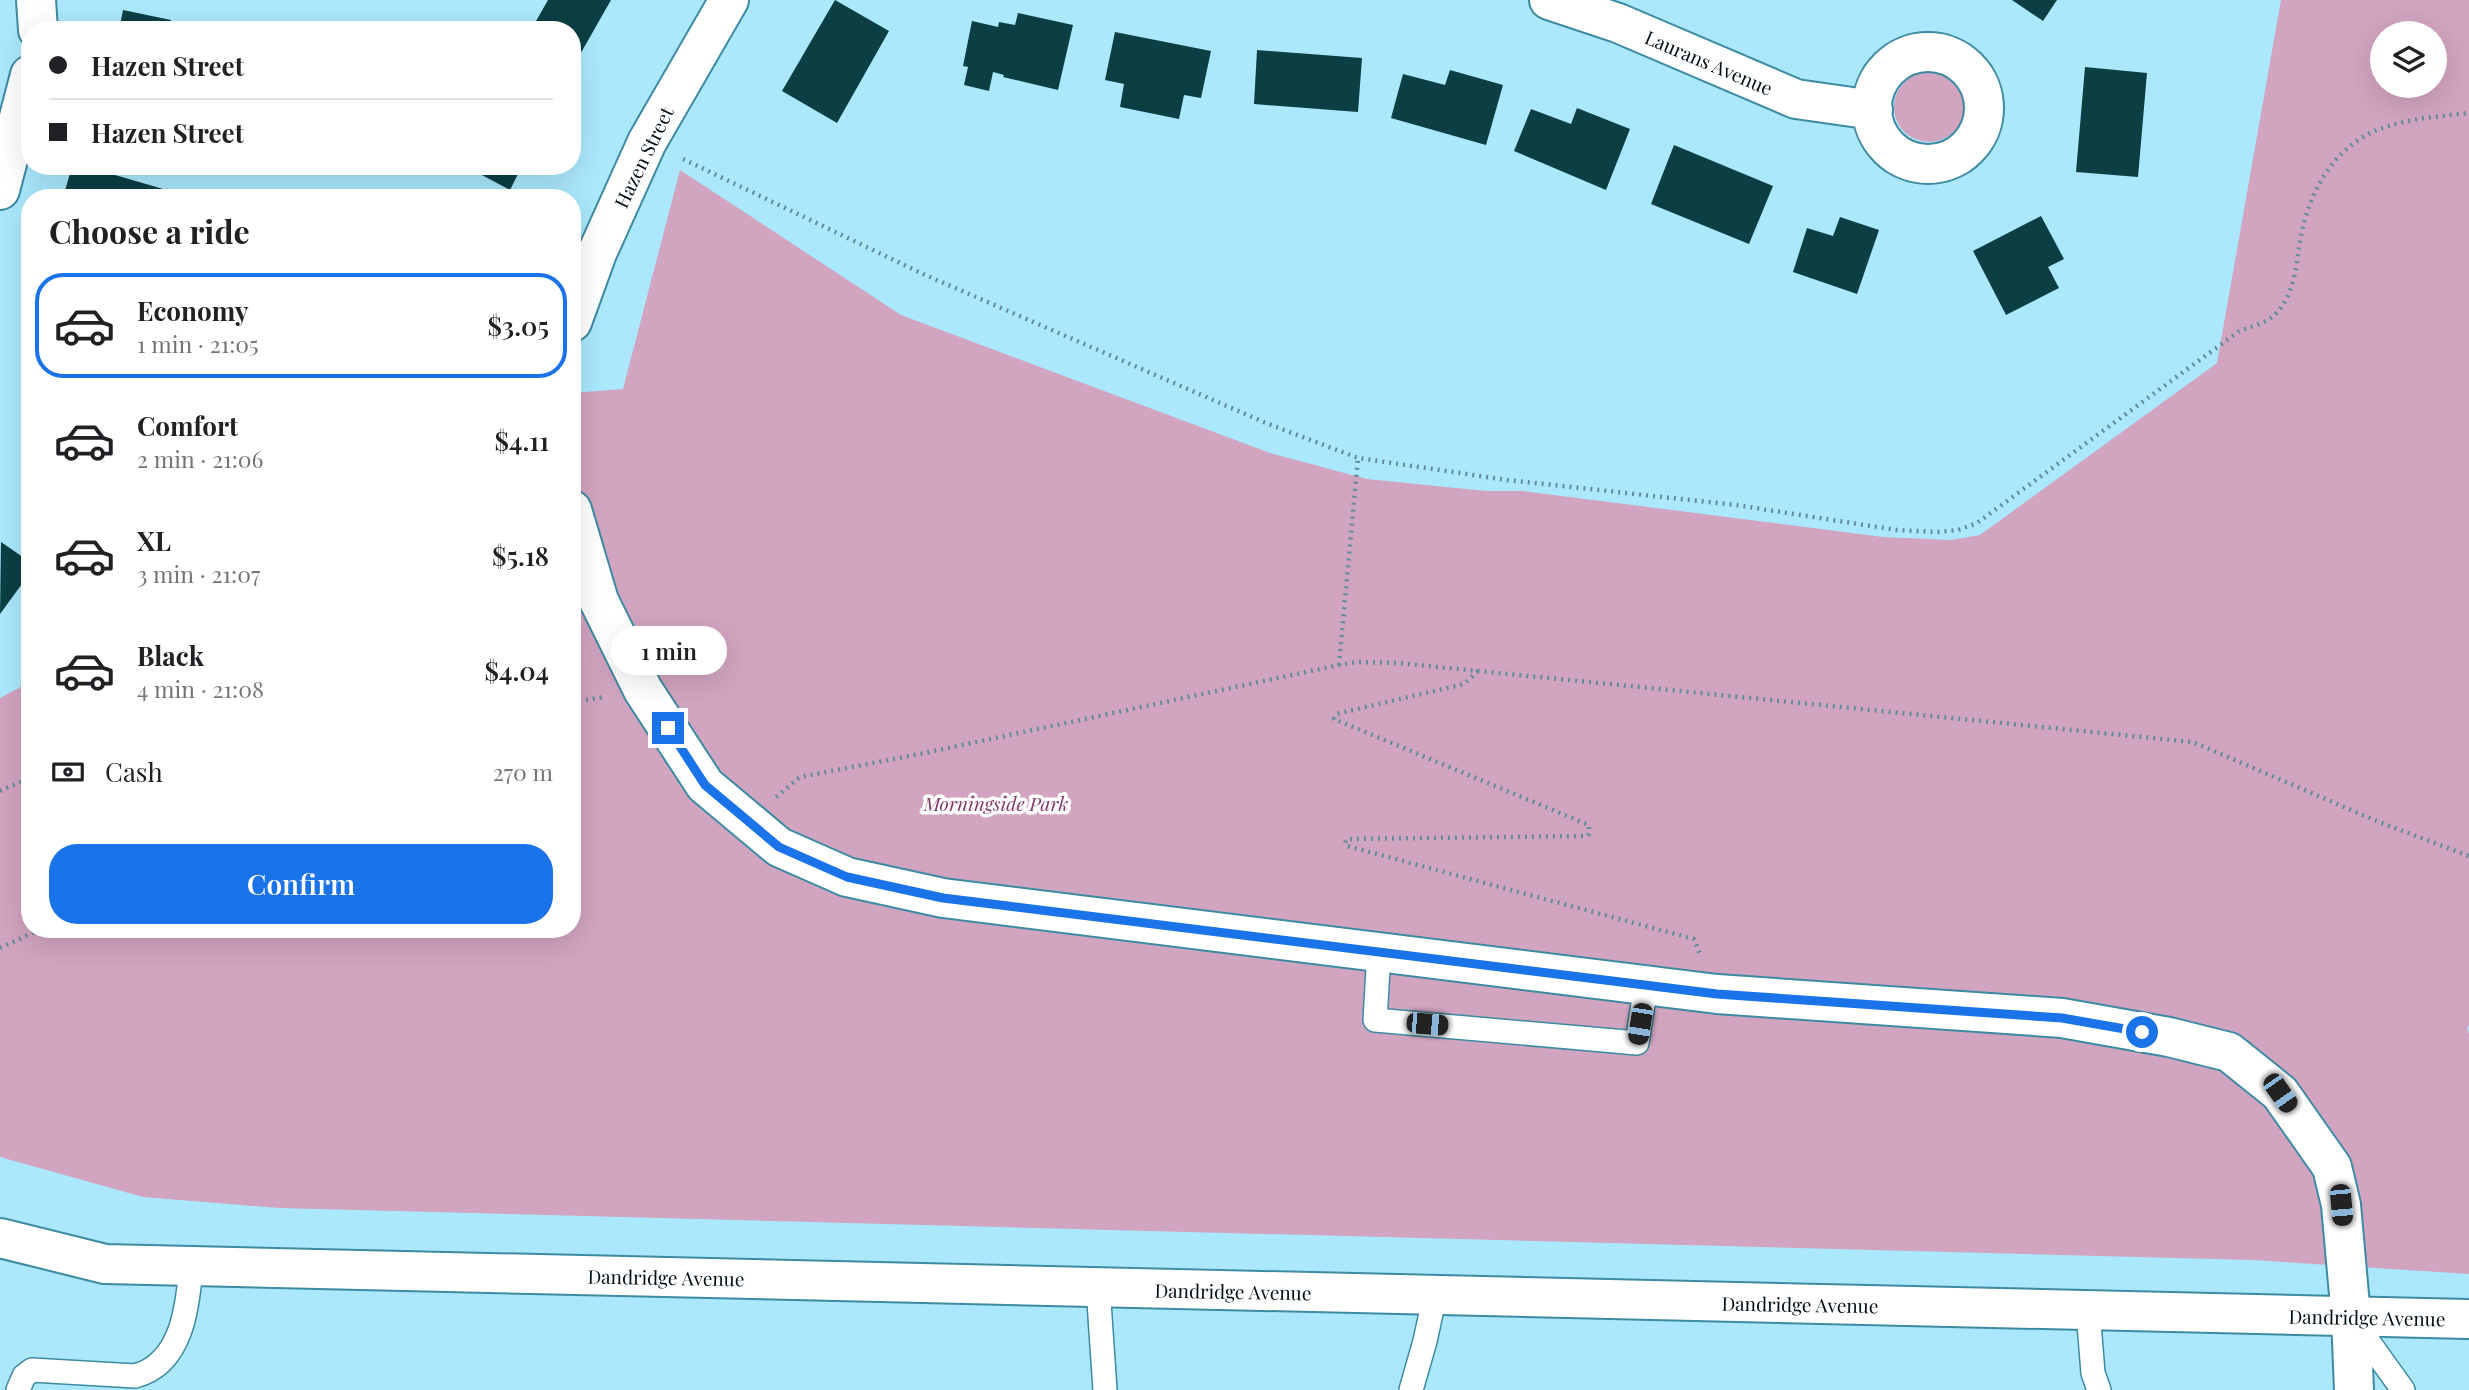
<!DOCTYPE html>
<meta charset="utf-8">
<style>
:root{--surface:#fff;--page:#f2f2f2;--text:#202124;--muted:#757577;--line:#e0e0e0;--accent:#1a73e8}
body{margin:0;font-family:"Playfair Display",serif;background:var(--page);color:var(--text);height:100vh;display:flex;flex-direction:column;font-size:26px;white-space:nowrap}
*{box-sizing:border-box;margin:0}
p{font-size:23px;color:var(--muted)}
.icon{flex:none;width:38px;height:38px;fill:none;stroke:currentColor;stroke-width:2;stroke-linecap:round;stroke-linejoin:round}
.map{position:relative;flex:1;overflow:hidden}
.side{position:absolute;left:21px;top:189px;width:560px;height:749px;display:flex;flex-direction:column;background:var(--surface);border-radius:28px;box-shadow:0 7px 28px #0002}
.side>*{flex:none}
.banner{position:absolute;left:21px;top:21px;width:560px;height:154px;border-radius:28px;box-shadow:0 7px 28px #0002;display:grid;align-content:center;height:154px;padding:0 28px;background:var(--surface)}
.buttons{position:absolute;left:2370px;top:21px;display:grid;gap:14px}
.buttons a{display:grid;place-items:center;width:77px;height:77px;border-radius:50%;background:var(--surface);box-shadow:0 7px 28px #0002;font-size:35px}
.end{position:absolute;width:32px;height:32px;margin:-16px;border:9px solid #1a73e8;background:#fff;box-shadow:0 0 0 4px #fff}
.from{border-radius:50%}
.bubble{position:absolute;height:49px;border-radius:24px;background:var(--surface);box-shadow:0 7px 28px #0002;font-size:23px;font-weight:600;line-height:49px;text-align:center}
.car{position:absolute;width:21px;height:42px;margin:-21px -10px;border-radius:9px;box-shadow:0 0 5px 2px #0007;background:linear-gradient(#222 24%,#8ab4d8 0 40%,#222 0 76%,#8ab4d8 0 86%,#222 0)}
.banner b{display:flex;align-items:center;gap:24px;height:66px;font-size:26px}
.banner b+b{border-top:2px solid var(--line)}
.banner i{width:18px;height:18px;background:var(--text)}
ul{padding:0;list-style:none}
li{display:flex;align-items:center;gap:21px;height:105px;margin:0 14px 10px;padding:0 14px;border:4px solid transparent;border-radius:28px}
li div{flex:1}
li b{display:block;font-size:26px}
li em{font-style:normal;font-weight:600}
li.current{border-color:var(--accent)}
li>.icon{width:63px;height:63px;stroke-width:1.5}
h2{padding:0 28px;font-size:32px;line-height:84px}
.pay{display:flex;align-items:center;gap:18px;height:77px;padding:0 28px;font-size:26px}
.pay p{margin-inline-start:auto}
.cta{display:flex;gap:14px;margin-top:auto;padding:14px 28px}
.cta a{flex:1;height:80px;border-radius:28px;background:var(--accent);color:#fff;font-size:28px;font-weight:600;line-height:80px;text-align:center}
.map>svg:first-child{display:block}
</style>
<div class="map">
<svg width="2469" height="1390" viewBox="0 0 2469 1390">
<rect width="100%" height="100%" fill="#abe8fd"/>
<path fill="#d1a4bf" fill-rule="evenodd" d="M2281 0H2469V1025L2467 1028 2469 1034V1274L2252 1260 279 1208 143 1197 0 1157V698L30 682V929H572V393L623 389 680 170 901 315 1270 453 1367 479 1486 491H1523L1883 537 1951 540 1980 535 2217 363ZM2382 33H2434V86H2382Z
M1894 107a35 35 0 1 1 70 0a35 35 0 1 1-70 0Z"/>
<path fill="#0b3f43" d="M548 0H611L578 58 572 55V30H531Z
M835 0 889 31 837 123 782 91Z
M2012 0H2057L2043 21Z
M123 10 171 20 169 30H119Z
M1018 13 1073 25 1058 90 1003 77 1004 75 993 72 989 91 964 85 968 67 963 66 972 21 998 27 999 22 1015 25Z
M1115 32 1211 51 1201 98 1184 95 1179 119 1120 107 1124 84 1105 80Z
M1257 50 1362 58 1358 112 1254 104Z
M2085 67 2147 73 2138 177 2076 172Z
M1450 70 1503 85 1486 145 1391 118 1403 74 1445 85Z
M1577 108 1630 129 1606 190 1514 151 1531 109 1571 124Z
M1674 145 1773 186 1749 244 1651 204Z
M72 166H84L177 193 175 198H63Z
M465 166H522L510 190Z
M2041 216 2064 259 2048 267 2059 288 2006 315 1973 251Z
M1840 217 1879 230 1857 294 1793 272 1807 228 1833 236Z
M1 542 30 562V573L0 614Z"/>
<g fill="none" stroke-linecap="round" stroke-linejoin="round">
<defs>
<path id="lane" d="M1379 952 1375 1020 1637 1043 1646 985
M1098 1287 1105 1390
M2088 1311 2093 1373 2099 1390
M2355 1323 2403 1390
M18 1390 24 1376 32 1370 135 1376C182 1364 188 1306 191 1266
M1411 1390 1425 1341 1435 1295"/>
<path id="street" d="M36 0 38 30
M1549 0 1618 23 1796 99 1873 110
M1872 108a56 56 0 1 1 112 0a56 56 0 1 1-112 0Z
M0 190 30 75
M572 322 597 253 647 142 729 0
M572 510 599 601 643 690 705 785 779 847 847 877 943 898 1717 994 2062 1018 2169 1037 2229 1052 2280 1093 2332 1167 2341 1205 2351 1317 2354 1390"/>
<path id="secondary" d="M0 1238 105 1264 2469 1319"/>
</defs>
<use href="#lane" stroke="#3d8aa3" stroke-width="26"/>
<use href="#street" stroke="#3d8aa3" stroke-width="42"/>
<use href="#secondary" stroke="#3d8aa3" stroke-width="42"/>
<path stroke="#638c9b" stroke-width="4.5" stroke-dasharray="2 5" stroke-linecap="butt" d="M683 159 923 274 1266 423 1358 458 1507 480 1736 505 1897 530 1937 532 1958 530 1977 523 2238 332C2248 327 2264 324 2272 317 2292 301 2296 271 2299 248 2306 195 2334 141 2389 126 2415 118 2442 116 2469 113
M1339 665 1358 458
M1478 671 1464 684 1336 714 1334 719 1589 825V834L1587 836 1347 839 1345 843 1347 846 1694 939 1700 954
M572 702 604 697
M0 791 30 778
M776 797 800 777 920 754 1339 665 1357 662 1398 663 2193 742 2379 822 2469 856
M0 948 41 929"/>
<use href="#lane" stroke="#fff" stroke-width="23"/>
<use href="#street" stroke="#fff" stroke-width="38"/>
<use href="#secondary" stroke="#fff" stroke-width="38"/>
</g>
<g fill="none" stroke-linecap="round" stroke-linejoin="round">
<path stroke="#1a73e8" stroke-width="9" d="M668 728 705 785 779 847 847 877 943 898 1717 994 2062 1018 2142 1032"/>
</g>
<g text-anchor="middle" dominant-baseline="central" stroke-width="7" stroke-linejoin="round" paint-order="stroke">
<g font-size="19" fill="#000e16" stroke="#fefefe">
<text transform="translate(1709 62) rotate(23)">Laurans Avenue</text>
<text transform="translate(643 157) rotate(-64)">Hazen Street</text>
<text transform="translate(666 1277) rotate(1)">Dandridge Avenue</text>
<text transform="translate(1233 1291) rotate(1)">Dandridge Avenue</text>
<text transform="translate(1800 1304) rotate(1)">Dandridge Avenue</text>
<text transform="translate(2367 1317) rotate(1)">Dandridge Avenue</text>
</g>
<g font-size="19" font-style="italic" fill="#803768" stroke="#fefefe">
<text x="996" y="803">Morningside Park</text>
</g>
</g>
</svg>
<div class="buttons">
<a><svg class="icon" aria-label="layers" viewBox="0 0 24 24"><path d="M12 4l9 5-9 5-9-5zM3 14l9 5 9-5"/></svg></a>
</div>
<i class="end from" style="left:2142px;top:1032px"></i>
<i class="end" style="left:668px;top:728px"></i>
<div class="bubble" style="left:611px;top:626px;width:116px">1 min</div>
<i class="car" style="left:1427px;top:1024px;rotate:95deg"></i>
<i class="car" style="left:1640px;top:1024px;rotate:189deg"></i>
<i class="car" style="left:2280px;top:1093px;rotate:145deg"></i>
<i class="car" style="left:2341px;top:1205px;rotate:175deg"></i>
<div class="banner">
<b><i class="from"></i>Hazen Street</b>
<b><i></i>Hazen Street</b>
</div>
<section class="side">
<h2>Choose a ride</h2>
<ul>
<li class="current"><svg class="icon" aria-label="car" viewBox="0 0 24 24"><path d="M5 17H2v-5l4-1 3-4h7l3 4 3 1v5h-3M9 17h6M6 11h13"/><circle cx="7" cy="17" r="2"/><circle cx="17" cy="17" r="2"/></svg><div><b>Economy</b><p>1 min · 21:05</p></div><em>$3.05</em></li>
<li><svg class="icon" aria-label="car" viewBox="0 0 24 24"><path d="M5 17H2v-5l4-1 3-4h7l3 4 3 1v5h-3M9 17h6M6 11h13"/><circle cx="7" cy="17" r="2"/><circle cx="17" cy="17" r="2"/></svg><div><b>Comfort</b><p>2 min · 21:06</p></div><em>$4.11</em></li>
<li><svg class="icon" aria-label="car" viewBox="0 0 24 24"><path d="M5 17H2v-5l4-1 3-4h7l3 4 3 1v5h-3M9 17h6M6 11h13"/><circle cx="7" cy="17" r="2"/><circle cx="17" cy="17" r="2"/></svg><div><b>XL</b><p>3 min · 21:07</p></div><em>$5.18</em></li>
<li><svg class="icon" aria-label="car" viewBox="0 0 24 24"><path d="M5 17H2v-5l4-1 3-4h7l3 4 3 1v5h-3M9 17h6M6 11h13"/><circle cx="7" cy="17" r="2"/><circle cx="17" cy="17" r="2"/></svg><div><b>Black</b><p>4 min · 21:08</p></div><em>$4.04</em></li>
</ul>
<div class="pay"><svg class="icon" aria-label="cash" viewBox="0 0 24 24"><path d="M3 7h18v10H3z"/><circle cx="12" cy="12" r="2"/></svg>Cash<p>270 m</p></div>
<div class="cta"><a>Confirm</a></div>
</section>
</div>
